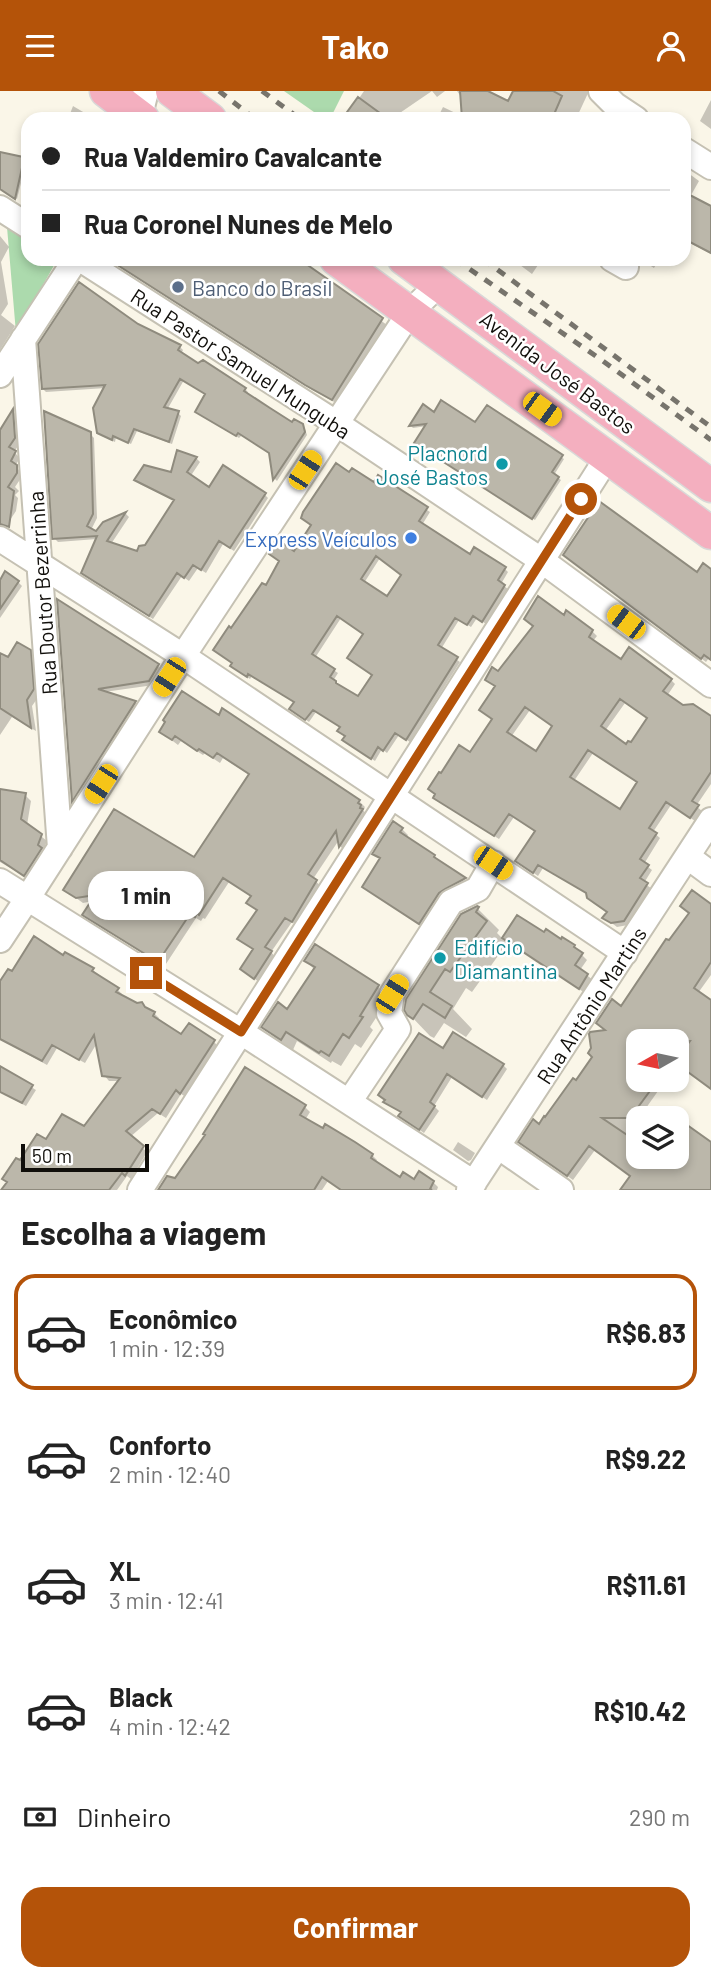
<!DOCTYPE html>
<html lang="pt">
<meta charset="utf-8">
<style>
:root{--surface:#fff;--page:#f6f6f6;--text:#222;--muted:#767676;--line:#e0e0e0;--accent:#b45309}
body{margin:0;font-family:Barlow,sans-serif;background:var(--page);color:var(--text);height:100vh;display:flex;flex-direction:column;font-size:26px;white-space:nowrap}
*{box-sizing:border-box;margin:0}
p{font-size:23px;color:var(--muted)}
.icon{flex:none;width:38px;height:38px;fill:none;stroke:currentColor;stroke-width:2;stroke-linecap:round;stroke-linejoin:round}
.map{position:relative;height:1099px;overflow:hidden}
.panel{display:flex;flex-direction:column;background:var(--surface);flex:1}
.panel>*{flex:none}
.top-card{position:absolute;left:21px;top:21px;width:670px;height:154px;border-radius:21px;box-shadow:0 4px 10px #0003;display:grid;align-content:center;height:154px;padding:0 21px;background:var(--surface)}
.needle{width:46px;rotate:261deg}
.tools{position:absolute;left:626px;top:938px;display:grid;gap:14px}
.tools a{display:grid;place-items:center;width:63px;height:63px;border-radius:14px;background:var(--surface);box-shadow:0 4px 10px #0003;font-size:35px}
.scale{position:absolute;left:21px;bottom:18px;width:128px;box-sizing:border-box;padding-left:7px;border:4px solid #100e0a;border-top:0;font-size:19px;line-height:24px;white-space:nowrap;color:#100e0a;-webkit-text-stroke:5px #fff;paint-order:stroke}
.end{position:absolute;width:32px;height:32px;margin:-16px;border:9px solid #b45309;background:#fff;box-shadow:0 0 0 4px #fff}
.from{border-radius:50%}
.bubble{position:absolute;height:49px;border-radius:21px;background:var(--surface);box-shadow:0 4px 10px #0003;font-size:23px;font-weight:700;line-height:49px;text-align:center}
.car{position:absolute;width:21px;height:42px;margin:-21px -10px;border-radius:9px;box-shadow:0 0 5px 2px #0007;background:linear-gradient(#f5c518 24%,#345 0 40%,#f5c518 0 76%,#345 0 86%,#f5c518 0)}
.top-card b{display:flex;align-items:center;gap:24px;height:66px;font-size:26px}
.top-card b+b{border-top:2px solid var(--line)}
.top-card i{width:18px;height:18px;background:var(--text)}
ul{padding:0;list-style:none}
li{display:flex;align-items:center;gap:21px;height:116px;margin:0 14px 10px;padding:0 7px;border:4px solid transparent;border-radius:21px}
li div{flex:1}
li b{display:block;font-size:26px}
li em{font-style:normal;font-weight:700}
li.current{border-color:var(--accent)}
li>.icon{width:63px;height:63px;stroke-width:1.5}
h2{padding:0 21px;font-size:32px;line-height:84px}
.pay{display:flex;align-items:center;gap:18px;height:77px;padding:0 21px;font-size:26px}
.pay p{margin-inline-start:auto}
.button{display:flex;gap:14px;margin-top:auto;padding:14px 21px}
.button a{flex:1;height:80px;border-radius:21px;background:var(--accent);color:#fff;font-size:28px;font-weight:700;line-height:80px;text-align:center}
header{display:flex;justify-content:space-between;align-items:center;height:91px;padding:0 21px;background:var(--accent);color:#fff;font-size:32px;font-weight:700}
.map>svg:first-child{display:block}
</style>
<header><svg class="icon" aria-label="menu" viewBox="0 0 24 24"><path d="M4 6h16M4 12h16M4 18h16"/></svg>Tako<svg class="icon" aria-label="person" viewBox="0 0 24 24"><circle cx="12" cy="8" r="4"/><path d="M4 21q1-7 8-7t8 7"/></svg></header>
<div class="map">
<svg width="711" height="1099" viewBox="0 0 711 1099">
<rect width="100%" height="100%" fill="#faf6e8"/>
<path fill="#acdaad" d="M284 0H344L330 28H324Z
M7 136 28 150V168L57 169 16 242Z"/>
<path fill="#0003" fill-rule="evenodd" d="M364 0H445L437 6 432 0 391 28H345Z
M457 0H488V2L509 12 515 0H589L576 28H477Z
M711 9V38L700 30Z
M73 15 95 28H68Z
M443 16 468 28H437Z
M22 68 26 72 17 108 0 98V73Z
M684 79 699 90 690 106 711 117V163L684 149Z
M0 145 9 156 1 171 8 213 1 224 15 235 0 259Z
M108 168H296L387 234 338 313 312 299Z
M512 168H542L532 183Z
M640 168H659L654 177Z
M137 234 180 256 183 259 181 263 245 298 248 301 247 304 292 333 302 335 305 338 307 344 277 390 275 388 271 363 242 344 239 347 200 324 207 304 184 289 167 319 178 322 181 325 172 353 137 340 131 353 116 346 115 351 102 345 99 342 106 297 46 301 43 298Z
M424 316 434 323 476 333 487 317 564 368 554 384 561 389 535 429 418 354 427 335 413 337 411 335Z
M13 321 18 325 20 352 14 361 20 367 15 375 21 381V387L15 396 19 400 15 404 18 407 16 420 8 432 0 427V342Z
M90 343 94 347 97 427 91 439 96 443 104 432 126 423 129 426 111 453 138 462 146 456 175 410 140 393 136 389 172 383 178 361 196 367 200 371 190 386 209 398 264 403 268 407 234 460 223 453 206 482 198 477 189 490 182 485 153 528 87 486 97 448 58 451 54 447Z
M350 383 375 393 379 387 430 421 422 434 471 465 505 478 508 481 501 493 508 498 486 533 477 527 471 536 459 529 441 558 460 571 410 651 399 644 387 662 382 658 375 670 348 652 342 637 316 621 309 631 295 621V612L252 585 250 588 236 578 232 539 295 462ZM380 467 403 484 388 508 364 492ZM341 527 365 543 374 585 358 608 333 590 338 582 315 567Z
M569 468 697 483 711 480V568L709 567 706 571Z
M0 491H18L22 495 0 527Z
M59 511 163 579 154 594 104 601 135 611 139 615 77 714 73 710Z
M564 526 592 540 597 545 593 550 621 570 671 589 675 593 667 605 683 616 711 627V693L696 715 702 720 695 730 671 714 653 741 660 747 644 773 652 779 644 792 652 798 628 834 617 836 605 827 608 822 593 812 588 803 543 777 538 785 522 774 536 740 514 726 499 748 435 707 471 664 494 628 496 596 487 588 499 583ZM625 612 649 628 632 653 626 656 605 640ZM530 619 553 636 536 662 511 646ZM593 662 638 692 620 720 574 690Z
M30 561 36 567 39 605 32 615 36 640 12 626 0 644V582Z
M167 631 359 710 365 716 363 719 368 725 345 760 340 755 339 749 313 788 322 796 298 835 292 831 271 861 276 867 260 892 242 878 254 859 239 848 258 820 248 812 252 806 229 791 205 828 203 827 201 830 196 827 164 876 90 829 93 810 83 812 65 799 195 769 250 684 223 667 220 672 205 662 203 664 181 650 178 654 161 641Z
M0 701 25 704 31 710 27 734 47 750 31 789 0 771Z
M402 738 408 744 406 747 434 765 440 772 470 794 426 838 370 801 381 769 374 762Z
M711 815V884L698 902 711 911V984L686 980 672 999 663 993 634 1034 639 1037V1066H677L711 1053V1099H623L632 1086 595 1059 573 1089 526 1056 540 1035 594 966 622 917 670 852ZM639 950H677V989H639Z
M477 817 499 839 497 842 503 848 517 826 545 844 547 841 574 856 587 869 580 879 593 889 585 902 508 851 472 901 466 897 453 918 472 938 466 946 444 932 434 947 430 945 409 923Z
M315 856 378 896 389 907 370 936 373 939 361 957 355 953 341 975 332 970 331 972 297 950 293 959 275 947 264 936 287 920 315 879 306 870Z
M64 866 93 879 117 898 122 903 121 906 154 922 159 927 157 930 182 946 213 950 218 955 186 1006 181 1003 166 1027 158 1022 130 1046 147 1061 131 1088 127 1085 117 1099H10L46 1051 84 1038 119 990H109L104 984 97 952 85 972 57 957 47 974 0 948V894L13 883Z
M443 960 503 974 507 978 487 1009 452 986 434 1015 439 1020 424 1042 405 1029 402 1022 390 1015Z
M0 977 36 999 26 1015 0 1001Z
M246 978 305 1016 310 1021 305 1029 372 1064 377 1069 375 1072 400 1088 433 1091 438 1096 437 1099H341L328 1090 322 1099H161L176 1089 207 1044Z
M458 1051 475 1062 471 1069 468 1070 453 1059Z"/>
<path fill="#bbb7aa" stroke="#8f8b7e" stroke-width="2" fill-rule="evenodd" d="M460 0H488L508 10 513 0H553L562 5 552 28H462Z
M358 6 388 28H342Z
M0 61 23 66 24 68 15 108 0 98Z
M684 101 711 115V162L684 148Z
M108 168H299L383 227 332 309 305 294Z
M79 191 138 233 181 254 178 259 198 272 203 269 246 297 244 300 270 317 292 331 294 328 303 333 305 341 273 389 269 362 238 342 236 345 195 321 205 303 180 288 164 316 179 320 169 351 134 338 128 352 113 345 112 349 97 342 93 317 105 294 42 298 38 253Z
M441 309 475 331 487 314 563 364 552 381 559 386 532 428 414 352 426 333 409 335 423 313 434 321Z
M13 318 15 347 9 356 16 360 11 370 17 374V382L8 396 14 400 9 436 0 433V339Z
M44 320 91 341 93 423 87 435 96 440 103 431 126 421 107 450 137 460 139 455 145 454 174 409 134 389 144 374 171 381 177 359 197 366 187 381 209 396 223 374 266 402 230 457 219 450 201 479 193 474 184 487 177 482 149 525 81 482 97 445 52 448Z
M336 372 349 381 352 377 374 391 378 384 428 416 419 430 470 463 474 456 506 476 498 489 505 494 482 531 473 525 467 534 455 527 438 554 458 566 406 649 395 642 383 660 378 656 371 668 342 649 345 645 337 640 340 636 313 619 305 629 289 618 294 611 248 583 247 586 230 575 232 572 213 559 229 535 231 537 262 492 266 494 279 470 269 463 278 449 294 460 311 434 301 427 303 421ZM376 465 401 484 387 505 361 488ZM337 525 363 543 347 567 372 584 358 605 336 592V590L330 586 335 578 312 563Z
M599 410 697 481 703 472 711 478V569L704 564 701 568 563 464Z
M5 480 19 490 0 518V489Z
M538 505 564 524 566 519 593 539 589 546 621 568 629 556 672 588 663 600 683 614 693 613 711 625V681L692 710 699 714 690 727 666 711 649 737 657 742 640 768 649 774 640 787 648 792 624 830 611 832 602 827 607 821 587 807 586 802 538 774 533 782 515 770 535 740 509 723 494 745 433 707 435 703 428 698 439 681 441 682 459 654 470 661 492 628 479 619 495 595 485 589 492 576 498 580 533 535 524 528ZM620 608 647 627 631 651 628 650 626 653 601 635ZM525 616 552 635 536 660 507 641ZM588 659 637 691 620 718 570 686Z
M57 508 159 573 149 590 98 598 136 610 72 711Z
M17 551 31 559 34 598 27 609 31 637 0 617V562L8 566Z
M182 600 219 624 222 617 360 709 358 712 361 714 360 717 363 718 339 756 336 740 308 783 317 789 292 831 285 827 265 856 272 860 254 888 240 878 253 858 237 848 257 819 246 812 251 805 223 787 199 824 197 822 195 826 190 823 158 871 82 824 95 804 76 807 63 799 114 718 194 766 249 683 217 662 213 667 199 658 197 660 175 645 172 649 159 641 165 631 163 629Z
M0 698 26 702 21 728 42 743 38 754 42 757 24 785 0 769Z
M393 730 403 737 400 741 435 764 434 766 466 787 445 798 439 802 419 833 362 796 380 767 372 763Z
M692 799 711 813V871L694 897 711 909V998L677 973V968L690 950H639V989H658L630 1027H602L639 1052V1066H677V1028L683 1031 711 1051V1099H620L630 1085 589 1055 567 1085 518 1051 533 1028 539 1033 544 1025 545 1026 573 987 576 989 592 966 588 962 591 957 589 943 590 941 605 939 596 932 612 908 621 915 666 848 669 849 689 822 680 815Z
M477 815 479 816 476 821 487 830 450 881 445 878 430 901 452 915 445 927 423 913 413 928 407 924 404 919 406 908 461 823Z
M517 824 544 841 546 838 561 848 562 846 575 854 574 856 583 862 575 874 588 883 579 898 502 847Z
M34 845 63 864 65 861 94 877 92 880 119 897 116 901 137 912 142 911 145 916 155 921 153 925 181 943 189 932 215 949 180 1003 176 999 160 1023 152 1018 126 1040 144 1055 125 1085 122 1082 109 1099H1L7 1091 2 1088 16 1067 20 1069 37 1043 46 1048 62 1023 84 1035 120 987 102 985 94 944 79 969 52 954 42 970 0 948V890L8 878 12 880Z
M315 853 379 894 360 925 363 926 349 947 343 943 329 965 321 960 319 962 286 941 281 949 261 936 278 911 287 918 315 876 304 870Z
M453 941 504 973 482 1006 447 983 430 1011 435 1015 419 1039 398 1025 401 1021 383 1011 385 1009 378 1004 419 942 443 957Z
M0 975 33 994 22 1012 0 1001Z
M245 976 306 1014 300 1024 323 1037 325 1033 355 1051 373 1063 371 1067 400 1086 403 1081 414 1088 419 1080 434 1090 430 1098 432 1099H341L322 1086 314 1099H158L167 1085 175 1087 205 1044 203 1043Z"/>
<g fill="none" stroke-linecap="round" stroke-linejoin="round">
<defs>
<path id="minor" d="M601 0 615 14 636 28
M139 28 146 0
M684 59 711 76
M0 117 28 135
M80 168 336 332 541 469 711 594
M612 168 626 176
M23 248 60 757
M0 284 76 168
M0 448 183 565 625 862
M688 766 711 783
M0 790 241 941 474 1092
M0 849 27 808 183 565 410 221 439 193
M349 1011 398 938 389 922 392 903 451 811 478 798 493 772
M499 1056 561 1099
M140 1099 607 367
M469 1099 711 729"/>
<path id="major" d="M106 0 143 28
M172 0 210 28
M336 168 711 442
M404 168 711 395"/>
</defs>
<use href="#minor" stroke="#c5c1b3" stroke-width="28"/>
<use href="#major" stroke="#d9d8d8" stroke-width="35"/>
<use href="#minor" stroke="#fff" stroke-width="24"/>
<use href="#major" stroke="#f4afbf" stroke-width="32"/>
<path stroke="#77746c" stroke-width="5" stroke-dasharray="9 9" stroke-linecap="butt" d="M219 0 255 28
M262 0 300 28
M455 168 603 270 711 349
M483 168 711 336"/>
</g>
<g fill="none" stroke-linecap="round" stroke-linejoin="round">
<path stroke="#b45309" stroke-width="9" d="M146 882 241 941 581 408"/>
</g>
<circle fill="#5c6f8a" stroke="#fff" stroke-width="2.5" cx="178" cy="196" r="7"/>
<g fill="#0f9aa8" stroke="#fff" stroke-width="2.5">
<circle cx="502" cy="373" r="7"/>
<circle cx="440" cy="867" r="7"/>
</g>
<circle fill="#3f7fe0" stroke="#fff" stroke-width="2.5" cx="411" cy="447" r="7"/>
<g text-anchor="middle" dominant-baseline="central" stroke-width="5" stroke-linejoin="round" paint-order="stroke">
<g font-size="21" fill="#4e5e75" stroke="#fff" text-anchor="start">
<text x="192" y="196">Banco do Brasil</text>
</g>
<g font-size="21" fill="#100e0a" stroke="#fff">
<text transform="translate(241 272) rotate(33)">Rua Pastor Samuel Munguba</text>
<text transform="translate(558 281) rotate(37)">Avenida José Bastos</text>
<text transform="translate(42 502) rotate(-94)">Rua Doutor Bezerrinha</text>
<text transform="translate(591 914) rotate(-57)">Rua Antônio Martins</text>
</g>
<g font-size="21" fill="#0d838f" stroke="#fff" text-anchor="end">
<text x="488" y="361">Placnord<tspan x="488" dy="24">José Bastos</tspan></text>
<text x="454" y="855" text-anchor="start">Edifício<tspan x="454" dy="24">Diamantina</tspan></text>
</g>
<g font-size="21" fill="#366cbe" stroke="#fff" text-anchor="end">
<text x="397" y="447">Express Veículos</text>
</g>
</g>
</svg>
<div class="tools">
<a><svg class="needle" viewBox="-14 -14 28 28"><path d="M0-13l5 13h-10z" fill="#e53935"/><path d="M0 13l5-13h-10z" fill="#767676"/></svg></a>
<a><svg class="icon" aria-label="layers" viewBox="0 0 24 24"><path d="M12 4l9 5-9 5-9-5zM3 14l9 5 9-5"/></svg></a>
</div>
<div class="scale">50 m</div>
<i class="end from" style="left:581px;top:408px"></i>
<i class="end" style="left:146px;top:882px"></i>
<div class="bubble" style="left:88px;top:780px;width:116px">1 min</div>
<i class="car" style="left:542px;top:318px;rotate:126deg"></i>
<i class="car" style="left:305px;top:379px;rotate:33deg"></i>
<i class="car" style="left:626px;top:531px;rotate:307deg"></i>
<i class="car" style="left:169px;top:586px;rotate:213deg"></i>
<i class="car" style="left:101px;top:693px;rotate:213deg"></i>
<i class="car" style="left:493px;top:772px;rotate:124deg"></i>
<i class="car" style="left:392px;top:903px;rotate:32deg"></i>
<div class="top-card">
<b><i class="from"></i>Rua Valdemiro Cavalcante</b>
<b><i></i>Rua Coronel Nunes de Melo</b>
</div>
</div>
<section class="panel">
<h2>Escolha a viagem</h2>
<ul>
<li class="current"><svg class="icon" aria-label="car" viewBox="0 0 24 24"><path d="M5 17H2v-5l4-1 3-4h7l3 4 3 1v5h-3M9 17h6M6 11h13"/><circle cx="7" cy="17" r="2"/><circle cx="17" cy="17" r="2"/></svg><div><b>Econômico</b><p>1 min · 12:39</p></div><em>R$6.83</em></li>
<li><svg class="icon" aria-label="car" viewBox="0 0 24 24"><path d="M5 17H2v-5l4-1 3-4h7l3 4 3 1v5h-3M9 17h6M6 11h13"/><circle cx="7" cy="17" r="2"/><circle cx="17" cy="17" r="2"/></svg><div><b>Conforto</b><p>2 min · 12:40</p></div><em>R$9.22</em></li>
<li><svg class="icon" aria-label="car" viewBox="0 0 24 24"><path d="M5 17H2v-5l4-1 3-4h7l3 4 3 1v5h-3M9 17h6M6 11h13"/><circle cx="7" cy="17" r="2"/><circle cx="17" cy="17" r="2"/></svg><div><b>XL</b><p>3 min · 12:41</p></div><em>R$11.61</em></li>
<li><svg class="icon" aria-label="car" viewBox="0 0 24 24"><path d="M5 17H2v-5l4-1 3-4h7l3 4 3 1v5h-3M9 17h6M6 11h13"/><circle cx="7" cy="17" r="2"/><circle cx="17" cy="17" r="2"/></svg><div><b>Black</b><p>4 min · 12:42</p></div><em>R$10.42</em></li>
</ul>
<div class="pay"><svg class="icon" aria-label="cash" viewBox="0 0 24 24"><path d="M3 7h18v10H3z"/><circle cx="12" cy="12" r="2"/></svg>Dinheiro<p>290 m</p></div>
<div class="button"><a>Confirmar</a></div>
</section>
